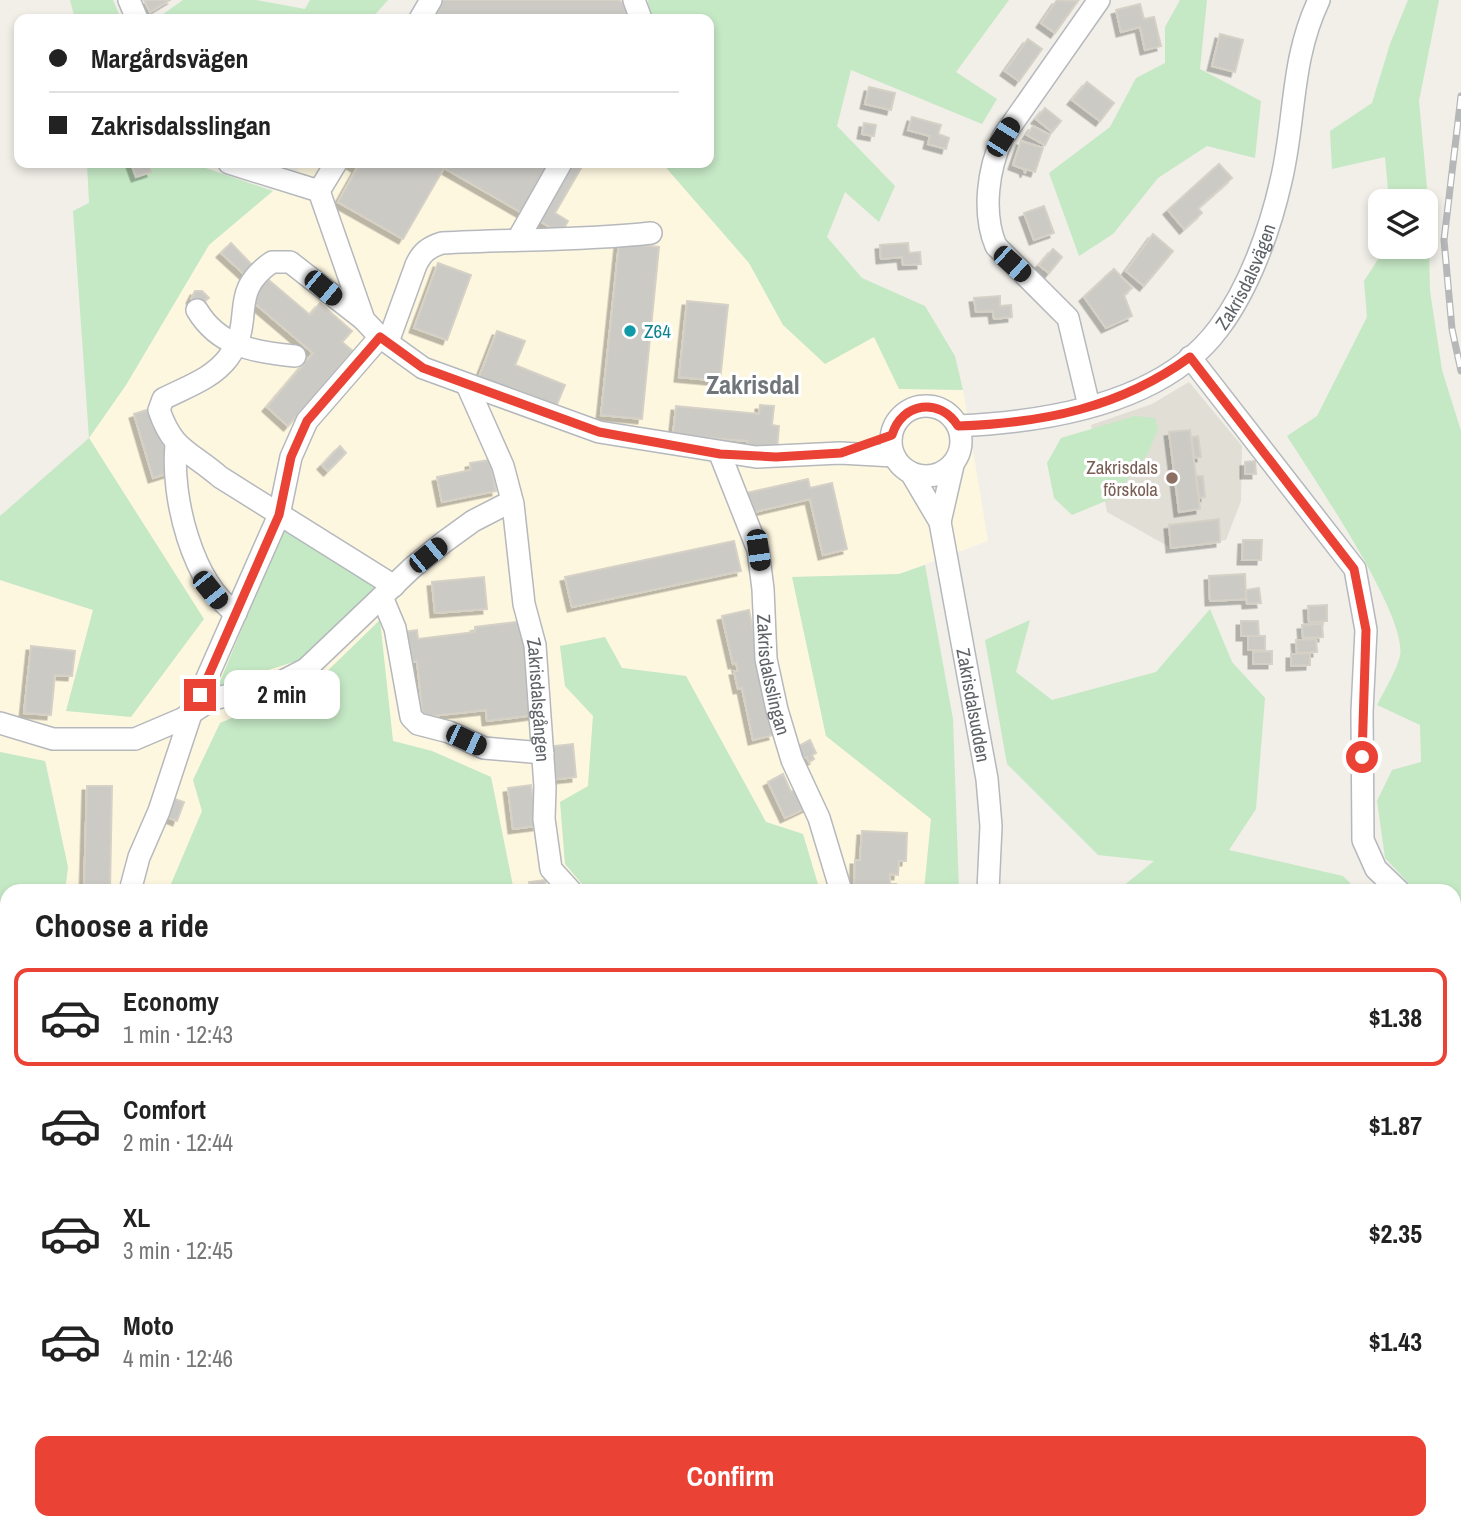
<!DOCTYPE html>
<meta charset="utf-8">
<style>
:root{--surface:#fff;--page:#f6f6f6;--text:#222;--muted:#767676;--line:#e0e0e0;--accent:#ea4335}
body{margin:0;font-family:"Archivo Narrow",sans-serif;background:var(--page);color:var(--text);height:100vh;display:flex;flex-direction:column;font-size:26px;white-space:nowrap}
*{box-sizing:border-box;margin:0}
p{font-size:23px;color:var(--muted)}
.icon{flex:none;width:38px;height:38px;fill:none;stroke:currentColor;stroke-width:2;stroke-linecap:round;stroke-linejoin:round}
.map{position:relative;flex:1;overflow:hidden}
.panel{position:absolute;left:0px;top:884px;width:1461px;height:646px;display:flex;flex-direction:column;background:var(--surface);border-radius:21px 21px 0 0;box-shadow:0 4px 10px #0003}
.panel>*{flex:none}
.banner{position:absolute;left:14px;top:14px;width:700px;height:154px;border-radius:14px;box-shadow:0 4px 10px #0003;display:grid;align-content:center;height:154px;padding:0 35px;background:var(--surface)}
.tools{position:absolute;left:1368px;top:189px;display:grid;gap:14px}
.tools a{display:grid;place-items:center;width:70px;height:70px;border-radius:14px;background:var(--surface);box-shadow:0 4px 10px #0003;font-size:35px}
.end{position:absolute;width:32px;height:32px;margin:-16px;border:9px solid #ea4335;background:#fff;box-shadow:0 0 0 4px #fff}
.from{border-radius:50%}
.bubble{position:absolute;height:49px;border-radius:14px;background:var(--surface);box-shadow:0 4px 10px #0003;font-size:23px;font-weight:700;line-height:49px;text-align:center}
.car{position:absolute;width:21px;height:42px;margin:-21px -10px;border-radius:9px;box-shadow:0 0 5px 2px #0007;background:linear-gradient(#222 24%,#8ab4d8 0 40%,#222 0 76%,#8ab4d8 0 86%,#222 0)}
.banner b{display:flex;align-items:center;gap:24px;height:66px;font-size:26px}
.banner b+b{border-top:2px solid var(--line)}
.banner i{width:18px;height:18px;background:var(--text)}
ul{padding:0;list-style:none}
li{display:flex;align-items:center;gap:21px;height:98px;margin:0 14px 10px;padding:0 21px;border:4px solid transparent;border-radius:14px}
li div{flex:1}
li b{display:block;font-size:26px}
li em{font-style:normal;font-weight:700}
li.on{border-color:var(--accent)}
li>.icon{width:63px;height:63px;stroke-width:1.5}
h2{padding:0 35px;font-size:32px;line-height:84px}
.action{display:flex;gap:14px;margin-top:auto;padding:14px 35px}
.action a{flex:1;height:80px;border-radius:14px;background:var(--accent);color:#fff;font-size:28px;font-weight:700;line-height:80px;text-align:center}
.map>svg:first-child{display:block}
</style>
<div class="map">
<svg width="1461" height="1529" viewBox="0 0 1461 1529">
<defs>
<filter id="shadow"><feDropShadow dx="-4.5" dy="4.5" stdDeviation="0" flood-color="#0004"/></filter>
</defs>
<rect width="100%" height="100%" fill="#f1efe8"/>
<path fill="#fef7e0" d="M302 163H662L749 263 783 325 875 336 899 388 963 390 988 541 899 574 793 577 826 736 931 819 924 891H820L803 834 766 822 686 676 622 668 605 637 560 647 565 686 593 715 588 786 565 864 588 891H514L491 777 432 751 393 741 379 621 316 682 220 723 193 780 202 811 168 891H65L68 867 46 762 0 752V580L93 610 66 711 131 507 89 438 126 385 209 245 301 167Z
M7 1040V1167L0 1166V1049Z"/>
<path fill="#e1ded6" d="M1189 382 1242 446 1241 501 1226 540 1171 548 1107 512 1091 425 1152 404Z"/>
<path fill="#c5e8c5" d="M70 0H113L121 19H75Z
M183 0H256L305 9 310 0H388L371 19H156Z
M648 0H1009L956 72 997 99 982 124 851 70 837 126 895 186 879 222 845 192 827 237 862 278 925 306 955 356 963 390 899 389 874 337 825 364 783 325 749 263 662 163H709V19H649Z
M1180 0H1207L1200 69 1261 101 1255 158 1207 146 1158 178 1113 234 1079 256 1049 173 1110 127 1136 78 1165 63V27Z
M1408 0H1439L1419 101 1428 199 1430 291 1442 370 1461 431V951L1454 947V891H1416L1385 858 1377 801 1392 770 1421 762 1420 725 1377 705C1384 691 1396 672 1400 656 1408 615 1312 476 1287 436L1317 416 1367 317 1364 281 1386 247H1426V201H1389L1385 157 1332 169 1330 131 1372 103 1390 44Z
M87 163H191L273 191 209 245 126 385 89 438 204 619 131 717 66 711 93 610 0 580V516L89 438 73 211 89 203Z
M1135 416 1155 418 1158 429 1148 453 1113 498 1072 515 1054 498 1047 463 1061 438Z
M284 528 382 589 303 659 218 686Z
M925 565 953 719 959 891H924L931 819 826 736 792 577 899 574Z
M1210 609 1232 662 1265 698 1256 809 1229 850 1343 876 1358 891H1117L1154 861 1098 855 1007 764 985 640 1030 620 1016 672 1052 700 1156 672Z
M380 620 393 741 432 751 491 777 514 891H168L202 811 193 780 220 723 316 682Z
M605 637 622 668 686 676 766 822 803 834 820 891H588L565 864 560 802 588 786 593 716 565 686 560 646Z
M0 752 45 761 68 867 65 891H7V1040L0 1049Z
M1454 1139 1461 1153V1529H912L913 1522H1454Z
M0 1166 7 1167V1522H271L280 1529H0Z
M315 1523V1522L621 1523 619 1529H316Z"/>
<path fill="#cccac5" stroke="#d6d1c6" stroke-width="2" filter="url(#shadow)" d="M144 0H170L150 12Z
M435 0H618L632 8 626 19H424Z
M1057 0 1078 1 1055 33 1041 23Z
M1140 4 1144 19 1154 17 1161 46 1145 50 1140 27 1121 32 1116 10Z
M1220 34 1243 40 1235 72 1212 66Z
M1028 39 1042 49 1019 81 1005 71Z
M1087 82 1114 103 1100 121 1072 100Z
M869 87 895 93 891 110 865 104Z
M1045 108 1061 121 1052 132 1036 119Z
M912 117 941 125 938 134 949 138 946 149 928 144 930 136 908 130Z
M864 123 876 125 874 136 862 134Z
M1033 126 1050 135 1045 145 1027 135Z
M1021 141 1043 148 1035 172 1026 169 1025 173 1024 169 1013 165Z
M131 163H148L151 172 136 177Z
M349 163H553L524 214 444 168 403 239 338 202 357 168Z
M568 163H584L555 213 568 221 561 233 536 219Z
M1219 164 1232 178 1198 208 1202 213 1184 229 1168 210Z
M1044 206 1054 233 1034 240 1024 213Z
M1153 234 1173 251 1144 286 1126 271Z
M231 243 255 268 246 276 221 253Z
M619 243 659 247 642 419 601 415Z
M908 243 909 253 920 252 921 264 903 265 902 257 881 259 880 245Z
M1053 249 1062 257 1049 273 1039 265Z
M438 263 471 275 447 340 414 328Z
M1114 269 1132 288 1124 295 1132 316 1106 328 1084 297Z
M264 276 310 315 320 303 352 331 342 342 353 351 288 426 267 407 313 353 246 296Z
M195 291H202L209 298 200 305H195L191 299Z
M1000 296V306L1011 305 1012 317 994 319 993 311 976 312 974 298Z
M687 301 728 305 720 381 679 377Z
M497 331 525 341 515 365 565 385 553 414 479 377Z
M760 405 774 406 772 425 779 426 777 450 747 447V441L673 435 676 406 759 414Z
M153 408 172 472 153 478 134 414Z
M1190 430 1200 509 1179 512 1169 432Z
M1198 436 1201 457 1194 458 1192 437Z
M340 446 346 453 328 471 322 465Z
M490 460 496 491 442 502 437 477 471 470 470 463Z
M1255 461 1256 474H1245V462Z
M1196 476H1203L1205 497 1199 498Z
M808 479 810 488 832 483 847 549 823 555 810 499 746 514 742 494Z
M1219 519 1220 542 1171 548 1169 525Z
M1243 540H1262L1261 560H1242Z
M734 541 741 571 572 607 565 577Z
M1245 574 1246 599 1210 601 1209 576Z
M484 577 487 609 435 613 432 582Z
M1259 588 1261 603 1247 604 1246 590Z
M1327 605V621L1309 622 1308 606Z
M749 610 773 735 753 740 742 688 738 689 734 671H738L736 663 733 664 722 616Z
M524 621 535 715 487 721 486 710 423 717 417 661 405 663 401 632 417 630 418 639 475 632V627Z
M1241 621H1258L1259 636H1241Z
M1322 624 1323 637 1303 638 1302 625Z
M1248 636H1265V650H1248Z
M1316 639 1317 652 1297 653 1296 640Z
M31 646 75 651 72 676 55 675 51 715 24 713Z
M1272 651V664H1253V652Z
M1310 653V665L1291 666V654Z
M810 740 816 753 812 755 814 759 809 762 807 757 802 759 797 747Z
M573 744 576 777 549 780 546 747Z
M783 774 791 792 799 788 808 807 785 818 768 782Z
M531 785 537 826 513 829 508 788Z
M87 786H112L110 891H84Z
M169 797 184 802 177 821 162 815Z
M862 831 907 833 906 861H899L898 875 890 874V884H896L895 891H854L855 860H860Z
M545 880 547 891H530L529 882Z
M7 1088V1114L1 1115 0 1089Z"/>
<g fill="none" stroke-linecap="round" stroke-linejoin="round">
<defs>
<g id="minor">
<path d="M129 0 137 19"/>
<path d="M634 0 641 19"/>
<path d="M420 19 431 0"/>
<path d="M229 163 319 191 364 320 380 337 423 368 599 432 756 457 840 453 894 456"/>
<path d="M319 191 336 163"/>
<path d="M518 239 561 163"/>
<path d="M197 310C219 347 255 352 295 356"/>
<path d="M363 319 290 262H272C226 294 257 319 228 358 212 379 186 387 163 399L159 410C173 451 189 450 220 477L394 586"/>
<path d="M388 342 416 265C422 252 429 247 442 243 512 239 582 241 651 233"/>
<path d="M1190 357 1355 569 1366 630 1362 712 1363 840 1376 869 1399 891"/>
<path id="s1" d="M467 385 503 466 513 504 524 604 535 645 545 787 544 819 551 869 571 891"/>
<circle cx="926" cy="441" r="35"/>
<path d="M1089 406 1068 318 996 246C982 213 988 168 1003 137L1099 0"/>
<path id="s2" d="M958 426C1046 422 1163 404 1219 328 1249 288 1270 230 1281 181 1296 119 1290 61 1319 0"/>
<path d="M176 445C171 497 192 583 236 613"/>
<path id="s3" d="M720 454 758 550 763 589 766 659 777 710 792 760 819 818 841 891"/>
<path id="s4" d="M911 473 940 522 987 779 991 826 988 891"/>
<path d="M940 522 953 465"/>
<path d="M382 597 395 628 411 717 418 724 449 732 484 748 543 753"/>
<path d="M0 723 53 739H135L182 719 213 699 279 683 306 669 412 568 444 542 473 521 512 501"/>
<path d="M130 891 139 857 159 811 191 714 279 515 291 457 307 421 380 337"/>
<path d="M1454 1065 1455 1079 1461 1088"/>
<path d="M737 1529 739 1522"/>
</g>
</defs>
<use href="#minor" stroke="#b5b8bc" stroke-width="24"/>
<use href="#minor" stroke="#fff" stroke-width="21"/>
<defs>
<path id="rail" d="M1461 96 1444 240 1452 329 1461 371"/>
</defs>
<use href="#rail" stroke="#b6b7b8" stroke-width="7"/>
<use href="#rail" stroke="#fff" stroke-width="4.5" stroke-dasharray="13" stroke-linecap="butt"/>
</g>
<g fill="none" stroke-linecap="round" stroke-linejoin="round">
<path stroke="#ea4335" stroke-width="9" d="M200 695 279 515 291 457 307 421 380 337 423 368 599 432 720 454 776 457 841 453 892 435C902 402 940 397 958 426 1043 423 1120 408 1190 357L1354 569 1366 630 1362 757"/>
</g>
<circle fill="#0f9aa8" stroke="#fff" stroke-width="2.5" cx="630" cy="331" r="7"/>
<circle fill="#8d6e63" stroke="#fff" stroke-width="2.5" cx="1172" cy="478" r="7"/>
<g text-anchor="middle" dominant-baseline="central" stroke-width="6" stroke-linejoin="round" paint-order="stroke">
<g font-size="19" fill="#5f6368" stroke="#fff">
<text stroke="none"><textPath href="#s2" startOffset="346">Zakrisdalsvägen</textPath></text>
<text stroke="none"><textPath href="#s3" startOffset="229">Zakrisdalsslingan</textPath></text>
<text stroke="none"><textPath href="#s1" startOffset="326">Zakrisdalsgången</textPath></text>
<text stroke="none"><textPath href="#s4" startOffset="243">Zakrisdalsudden</textPath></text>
</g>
<g font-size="19" fill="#0d838f" stroke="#fff" text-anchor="start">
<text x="644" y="331">Z64</text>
</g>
<g font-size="19" fill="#785e54" stroke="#fff" text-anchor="end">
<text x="1158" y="467">Zakrisdals<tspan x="1158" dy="22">förskola</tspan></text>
</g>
<g font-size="26" font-weight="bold" fill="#70757a" stroke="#fff">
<text x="753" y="384">Zakrisdal</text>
</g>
</g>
</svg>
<div class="tools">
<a><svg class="icon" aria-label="layers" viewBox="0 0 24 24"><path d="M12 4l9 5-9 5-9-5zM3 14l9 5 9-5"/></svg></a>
</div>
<i class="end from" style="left:1362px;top:757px"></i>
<i class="end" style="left:200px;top:695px"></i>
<div class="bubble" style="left:224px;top:670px;width:116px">2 min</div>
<i class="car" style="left:1003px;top:137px;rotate:32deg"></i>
<i class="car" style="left:1012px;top:264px;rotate:132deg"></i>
<i class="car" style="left:323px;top:288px;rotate:130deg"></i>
<i class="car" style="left:758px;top:550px;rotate:172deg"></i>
<i class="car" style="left:428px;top:555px;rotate:51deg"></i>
<i class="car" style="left:210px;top:590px;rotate:141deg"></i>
<i class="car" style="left:466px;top:740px;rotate:115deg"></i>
<div class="banner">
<b><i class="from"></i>Margårdsvägen</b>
<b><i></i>Zakrisdalsslingan</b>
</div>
<section class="panel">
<h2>Choose a ride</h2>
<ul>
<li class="on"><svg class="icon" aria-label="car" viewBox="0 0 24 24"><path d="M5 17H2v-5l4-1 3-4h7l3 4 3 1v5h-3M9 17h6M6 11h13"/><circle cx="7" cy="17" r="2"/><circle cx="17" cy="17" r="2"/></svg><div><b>Economy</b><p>1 min · 12:43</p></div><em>$1.38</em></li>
<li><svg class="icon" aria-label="car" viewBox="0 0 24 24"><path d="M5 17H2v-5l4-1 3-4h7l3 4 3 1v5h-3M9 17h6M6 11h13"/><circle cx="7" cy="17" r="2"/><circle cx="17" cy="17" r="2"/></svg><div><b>Comfort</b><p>2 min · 12:44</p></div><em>$1.87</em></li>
<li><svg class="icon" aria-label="car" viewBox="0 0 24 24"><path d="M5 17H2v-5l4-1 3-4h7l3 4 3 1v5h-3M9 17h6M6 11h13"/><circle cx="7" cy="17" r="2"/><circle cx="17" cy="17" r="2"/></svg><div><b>XL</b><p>3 min · 12:45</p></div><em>$2.35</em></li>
<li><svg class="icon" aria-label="car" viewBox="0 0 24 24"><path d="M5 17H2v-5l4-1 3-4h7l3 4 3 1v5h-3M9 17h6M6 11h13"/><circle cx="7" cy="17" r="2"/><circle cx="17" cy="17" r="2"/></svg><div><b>Moto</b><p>4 min · 12:46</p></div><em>$1.43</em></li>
</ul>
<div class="action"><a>Confirm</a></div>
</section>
</div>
